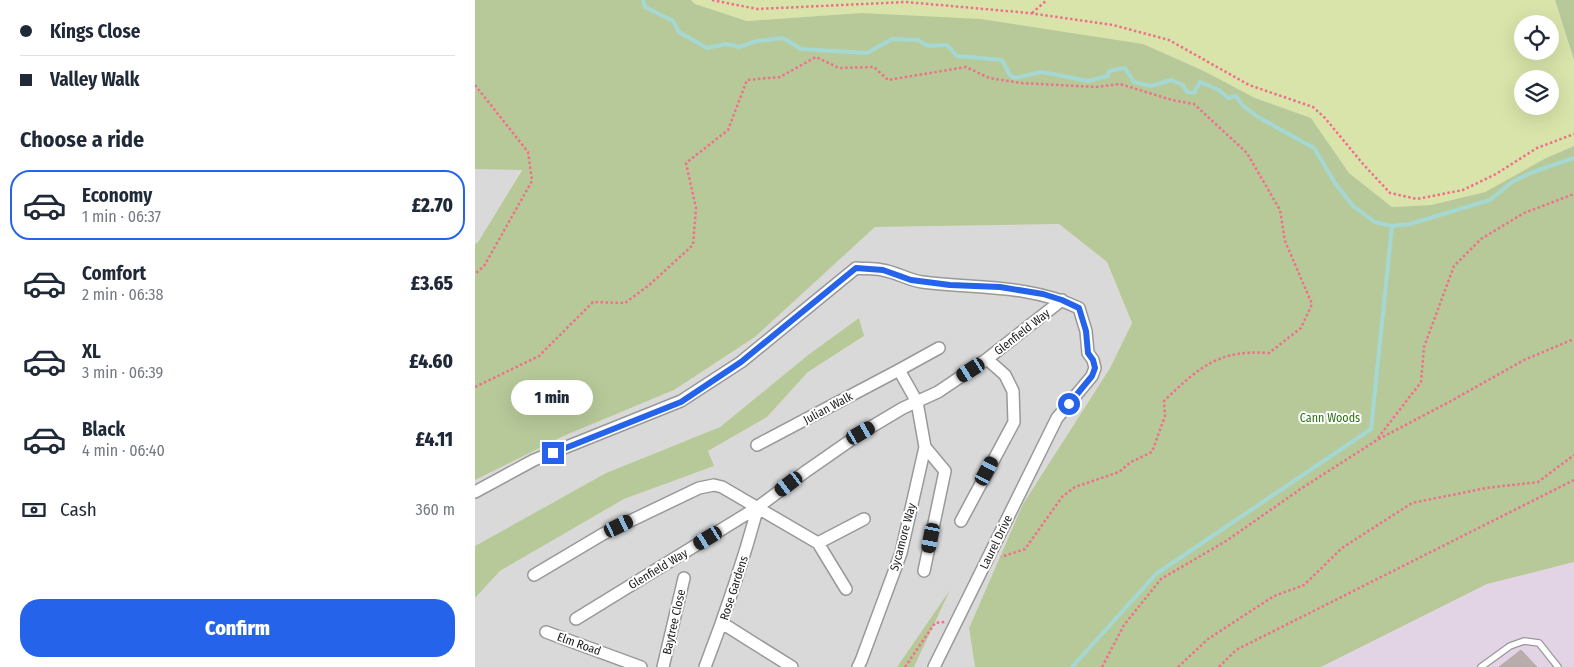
<!DOCTYPE html>
<meta charset="utf-8">
<style>
:root{--surface:#fff;--page:#f2f2f3;--text:#1f2937;--muted:#747a83;--line:#e0e1e3;--accent:#2563eb}
body{margin:0;font-family:"Fira Sans Condensed",sans-serif;background:var(--page);color:var(--text);height:100vh;display:flex;flex-direction:column;font-size:19px;white-space:nowrap}
*{box-sizing:border-box;margin:0}
p{font-size:16px;color:var(--muted)}
.icon{flex:none;width:28px;height:28px;fill:none;stroke:currentColor;stroke-width:2;stroke-linecap:round;stroke-linejoin:round}
.map{position:relative;flex:1;overflow:hidden}
.details{display:flex;flex-direction:column;background:var(--surface);width:475px}
.details>*{flex:none}
.guide{display:grid;align-content:center;height:110px;padding:0 20px;background:var(--surface)}
.tools{position:absolute;left:1039px;top:15px;display:grid;gap:10px}
.tools a{display:grid;place-items:center;width:45px;height:45px;border-radius:50%;background:var(--surface);box-shadow:0 5px 20px #0002;font-size:25px}
.end{position:absolute;width:22px;height:22px;margin:-11px;border:6px solid #2563eb;background:#fff;box-shadow:0 0 0 2px #fff}
.from{border-radius:50%}
.bubble{position:absolute;height:35px;border-radius:18px;background:var(--surface);box-shadow:0 5px 20px #0002;font-size:16px;font-weight:800;line-height:35px;text-align:center}
.car{position:absolute;width:15px;height:30px;margin:-15px -8px;border-radius:6px;box-shadow:0 0 4px 1px #0007;background:linear-gradient(#222 24%,#8ab4d8 0 40%,#222 0 76%,#8ab4d8 0 86%,#222 0)}
.guide b{display:flex;align-items:center;gap:18px;height:48px;font-size:19px}
.guide b+b{border-top:1px solid var(--line)}
.guide i{width:12px;height:12px;background:var(--text)}
ul{padding:0;list-style:none}
li{display:flex;align-items:center;gap:15px;height:70px;margin:0 10px 8px;padding:0 10px;border:2px solid transparent;border-radius:20px}
li div{flex:1}
li b{display:block;font-size:19px}
li em{font-style:normal;font-weight:800}
li.on{border-color:var(--accent)}
li>.icon{width:45px;height:45px;stroke-width:1.5}
h2{padding:0 20px;font-size:22px;line-height:60px}
.pay{display:flex;align-items:center;gap:12px;height:55px;padding:0 20px;font-size:19px}
.pay p{margin-inline-start:auto}
.action{display:flex;gap:10px;margin-top:auto;padding:10px 20px}
.action a{flex:1;height:58px;border-radius:20px;background:var(--accent);color:#fff;font-size:20px;font-weight:800;line-height:58px;text-align:center}
main{display:flex;flex:1;min-height:0}
.map>svg:first-child{display:block}
</style>
<main>
<section class="details">
<div class="guide">
<b><i class="from"></i>Kings Close</b>
<b><i></i>Valley Walk</b>
</div>
<h2>Choose a ride</h2>
<ul>
<li class="on"><svg class="icon" aria-label="car" viewBox="0 0 24 24"><path d="M5 17H2v-5l4-1 3-4h7l3 4 3 1v5h-3M9 17h6M6 11h13"/><circle cx="7" cy="17" r="2"/><circle cx="17" cy="17" r="2"/></svg><div><b>Economy</b><p>1 min · 06:37</p></div><em>£2.70</em></li>
<li><svg class="icon" aria-label="car" viewBox="0 0 24 24"><path d="M5 17H2v-5l4-1 3-4h7l3 4 3 1v5h-3M9 17h6M6 11h13"/><circle cx="7" cy="17" r="2"/><circle cx="17" cy="17" r="2"/></svg><div><b>Comfort</b><p>2 min · 06:38</p></div><em>£3.65</em></li>
<li><svg class="icon" aria-label="car" viewBox="0 0 24 24"><path d="M5 17H2v-5l4-1 3-4h7l3 4 3 1v5h-3M9 17h6M6 11h13"/><circle cx="7" cy="17" r="2"/><circle cx="17" cy="17" r="2"/></svg><div><b>XL</b><p>3 min · 06:39</p></div><em>£4.60</em></li>
<li><svg class="icon" aria-label="car" viewBox="0 0 24 24"><path d="M5 17H2v-5l4-1 3-4h7l3 4 3 1v5h-3M9 17h6M6 11h13"/><circle cx="7" cy="17" r="2"/><circle cx="17" cy="17" r="2"/></svg><div><b>Black</b><p>4 min · 06:40</p></div><em>£4.11</em></li>
</ul>
<div class="pay"><svg class="icon" aria-label="cash" viewBox="0 0 24 24"><path d="M3 7h18v10H3z"/><circle cx="12" cy="12" r="2"/></svg>Cash<p>360 m</p></div>
<div class="action"><a>Confirm</a></div>
</section>
<div class="map">
<svg width="1099" height="667" viewBox="0 0 1099 667">
<rect width="100%" height="100%" fill="#ece5e2"/>
<path fill="#dad9d9" d="M0 169H47L3 242 0 244Z
M584 224 632 262 657 323 635 368 548 504 494 628 500 667H439L473 594 422 667H0V598L25 571 149 499 238 466 233 451 292 417 333 372 388 337 383 319 333 355 245 427 131 473 0 546V480L91 435 199 390 280 337 400 227Z"/>
<path fill="#e3d4e5" d="M1099 562V667H846L1012 584Z"/>
<path fill="#d9e4aa" fill-rule="evenodd" d="M216 0H1080L1099 60V146L1071 158 1010 192 956 205 917 207 874 173 836 118 780 98 727 70 668 44 386 13 272 21 220 4ZM1048 24H1075V51H1048ZM1048 79H1075V106H1048Z"/>
<path fill="#b7c999" d="M0 0H216L220 4 272 21 386 13 506 19 668 44 727 70 780 98 836 118 874 173 917 207 956 205 1010 192 1071 158 1099 146V562L1012 584 846 667H500L494 628 548 504 635 368 657 323 632 262 584 224 400 227 280 337 199 390 91 435 0 480V244L3 242 47 170 0 169Z
M1080 0H1099V60Z
M384 318 389 336 333 372 292 417 233 451 239 466 149 499 25 571 0 598V546L131 473 245 427 333 355Z
M475 590 439 667H422Z"/>
<g fill="none" stroke-linecap="round" stroke-linejoin="round">
<path stroke="#a5d8d3" stroke-width="4" d="M168 0 170 7 198 21 204 32 232 48 251 44 264 47 282 41 308 38 326 49 392 53 417 39 443 40 453 46 472 45 482 56 527 60 535 75 540 78 567 72 613 81 633 76 634 71 650 68 659 82 676 86 696 80 708 85 712 92 719 93 725 82 744 90 753 98 761 96 767 105 783 117 839 148 860 183 878 206 900 222 917 226 935 224 1015 200 1037 182 1058 172 1099 158
M597 667 681 574 896 429 917 226"/>
</g>
<path fill="#b9acac" stroke="#bda8a5" d="M1046 650 1062 667H1024Z"/>
<g fill="none" stroke-linecap="round" stroke-linejoin="round">
<defs>
<path id="service" d="M1006 667 1035 646 1049 641 1064 643 1083 667"/>
<path id="minor" d="M424 370 464 348
M282 445 424 370 442 402 450 447 426 553 386 661 383 667
M0 492 59 460 206 401 266 362 381 268C389 269 399 268 407 270 421 272 433 280 447 282 501 289 554 284 604 308L611 331 613 353 618 360 620 368 617 376 582 418 459 667
M486 521 539 422 538 391 530 375 512 359
M343 543 371 589
M449 571 470 471 450 447
M59 575 128 534 224 488 239 485 247 487 343 543 389 519
M101 619 283 507 330 472 386 433 428 408 463 392 512 359 587 300
M247 623 317 667
M71 632 166 667
M188 667 209 578
M230 667C250 615 268 562 283 507"/>
</defs>
<use href="#service" stroke="#999" stroke-width="8"/>
<use href="#minor" stroke="#999" stroke-width="14"/>
<path stroke="#f06f8c" stroke-width="2.5" stroke-dasharray="2.5 2.5" stroke-linecap="butt" d="M237 0 282 9 431 2 554 13 638 25 694 40 774 85 838 107 850 118 888 164 915 193 942 199 988 190 1021 174 1062 148 1099 134
M557 13 572 0
M0 85 53 152 57 181 9 266 0 274
M0 387 64 356 118 302 150 303 173 286 218 245 221 208 211 163 253 130 272 80 305 77 341 57 364 68 399 67 413 80 491 67 514 78 546 83 621 87 645 84 697 100 719 104 772 153 805 210 810 241 837 304 826 328 794 353C744 349 723 368 689 401L690 416 677 452 656 462 644 472 600 487 587 497 550 549 526 557
M903 438 946 382 949 347 979 266 1006 239 1049 213 1099 194
M430 667 460 623 470 622
M627 667 649 625 686 579 751 541 827 488 902 440 976 401 1049 360 1099 339
M703 667 733 639 799 596 829 585 867 548 937 503 1011 488 1063 482 1099 455
M744 667 761 650 1099 480"/>
<use href="#service" stroke="#fff" stroke-width="5.5"/>
<use href="#minor" stroke="#fff" stroke-width="11"/>
</g>
<g fill="none" stroke-linecap="round" stroke-linejoin="round">
<path stroke="#2563eb" stroke-width="6" d="M78 453 206 402 266 362 381 268 408 270 436 280 475 285 525 287 568 294 587 300 604 308 611 331 613 353 618 360 620 368 617 376 594 404"/>
</g>
<g text-anchor="middle" dominant-baseline="central" stroke-width="4" stroke-linejoin="round" paint-order="stroke">
<g font-size="12" fill="#1c1c1c" stroke="#fff">
<text transform="translate(547 332) rotate(-38)">Glenfield Way</text>
<text transform="translate(353 408) rotate(-28)">Julian Walk</text>
<text transform="translate(428 537) rotate(-75)">Sycamore Way</text>
<text transform="translate(521 542) rotate(-64)">Laurel Drive</text>
<text transform="translate(183 569) rotate(-31)">Glenfield Way</text>
<text transform="translate(259 588) rotate(-72)">Rose Gardens</text>
<text transform="translate(199 622) rotate(-77)">Baytree Close</text>
<text transform="translate(104 644) rotate(20)">Elm Road</text>
</g>
<g font-size="12" fill="#297112" stroke="#fff">
<text x="855" y="418">Cann Woods</text>
</g>
</g>
</svg>
<div class="tools">
<a><svg class="icon" aria-label="locate" viewBox="0 0 24 24"><circle cx="12" cy="12" r="6"/><path d="M12 2v4M12 18v4M2 12h4M18 12h4"/></svg></a>
<a><svg class="icon" aria-label="layers" viewBox="0 0 24 24"><path d="M12 4l9 5-9 5-9-5zM3 14l9 5 9-5"/></svg></a>
</div>
<i class="end from" style="left:594px;top:404px"></i>
<i class="end" style="left:78px;top:453px"></i>
<div class="bubble" style="left:36px;top:380px;width:82px">1 min</div>
<i class="car" style="left:496px;top:370px;rotate:237deg"></i>
<i class="car" style="left:386px;top:433px;rotate:60deg"></i>
<i class="car" style="left:512px;top:471px;rotate:28deg"></i>
<i class="car" style="left:314px;top:484px;rotate:233deg"></i>
<i class="car" style="left:144px;top:526px;rotate:64deg"></i>
<i class="car" style="left:233px;top:538px;rotate:239deg"></i>
<i class="car" style="left:456px;top:538px;rotate:191deg"></i>
</div>
</main>
